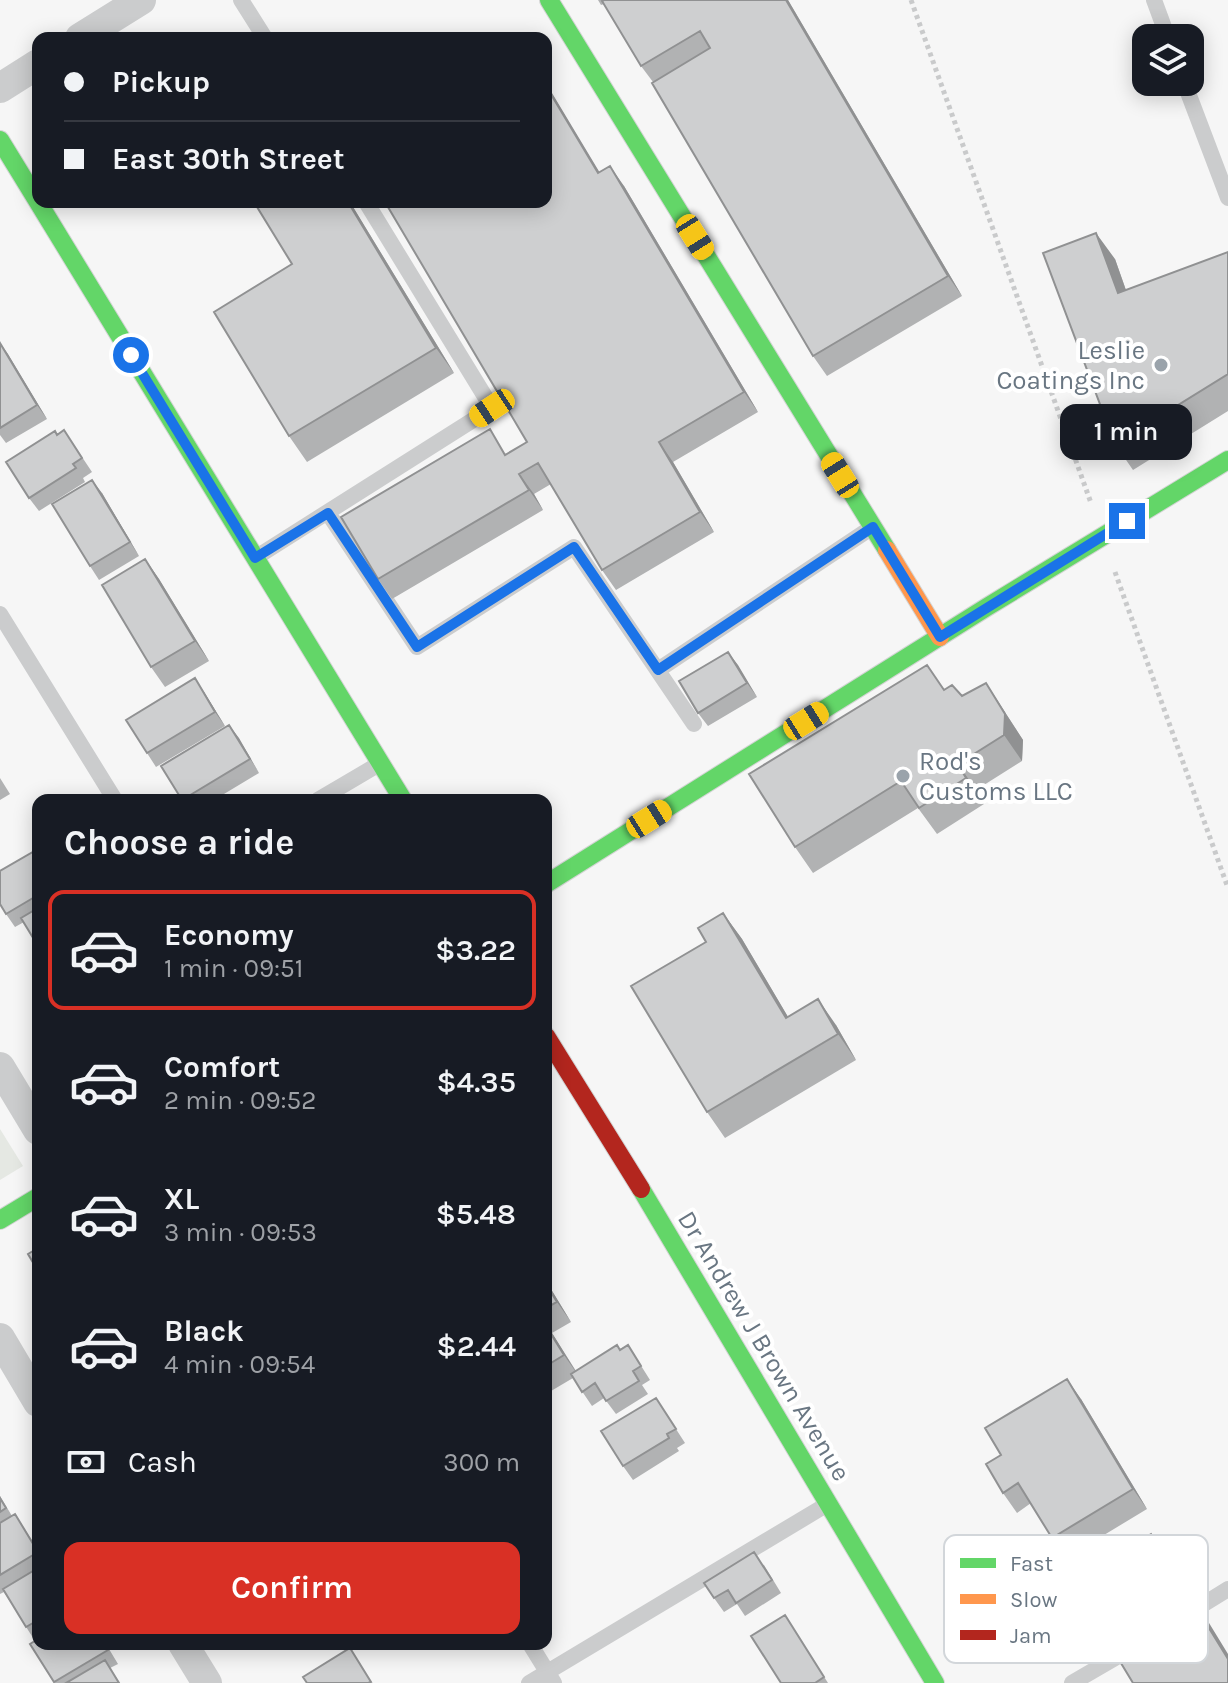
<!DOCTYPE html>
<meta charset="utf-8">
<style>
:root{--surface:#171b24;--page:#242831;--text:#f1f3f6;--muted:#9ea1a6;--line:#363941;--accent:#d93025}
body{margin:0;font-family:Karla,sans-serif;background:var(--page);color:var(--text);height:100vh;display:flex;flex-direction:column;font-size:30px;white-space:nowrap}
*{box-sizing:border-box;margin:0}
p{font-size:26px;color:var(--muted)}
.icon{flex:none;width:44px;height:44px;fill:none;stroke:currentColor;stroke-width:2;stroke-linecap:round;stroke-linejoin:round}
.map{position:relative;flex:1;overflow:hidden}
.drawer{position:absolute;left:32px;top:794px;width:520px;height:856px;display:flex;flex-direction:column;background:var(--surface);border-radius:16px;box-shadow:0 4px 20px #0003}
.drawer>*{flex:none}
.guide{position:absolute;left:32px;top:32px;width:520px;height:176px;border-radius:16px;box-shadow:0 4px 20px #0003;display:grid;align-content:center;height:176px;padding:0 32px;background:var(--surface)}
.tools{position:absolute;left:1132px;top:24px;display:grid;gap:16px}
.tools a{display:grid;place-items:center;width:72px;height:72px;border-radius:16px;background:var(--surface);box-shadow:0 4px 20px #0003;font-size:40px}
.end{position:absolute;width:36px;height:36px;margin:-18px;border:10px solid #1a73e8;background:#fff;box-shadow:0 0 0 4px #fff}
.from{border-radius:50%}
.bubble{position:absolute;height:56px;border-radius:16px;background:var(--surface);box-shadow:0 4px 20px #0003;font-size:26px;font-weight:600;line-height:56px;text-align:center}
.car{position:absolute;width:24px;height:48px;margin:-24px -12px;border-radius:10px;box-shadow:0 0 6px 2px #0007;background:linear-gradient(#f5c518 24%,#345 0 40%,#f5c518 0 76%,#345 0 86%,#f5c518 0)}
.guide b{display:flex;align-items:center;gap:28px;height:76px;font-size:30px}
.guide b+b{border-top:2px solid var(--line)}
.guide i{width:20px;height:20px;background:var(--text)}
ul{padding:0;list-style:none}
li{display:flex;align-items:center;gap:24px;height:120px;margin:0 16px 12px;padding:0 16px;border:4px solid transparent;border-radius:16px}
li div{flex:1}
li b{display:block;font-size:30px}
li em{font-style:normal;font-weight:600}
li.on{border-color:var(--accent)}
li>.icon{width:72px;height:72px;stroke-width:1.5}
h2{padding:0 32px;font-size:36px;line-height:96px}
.pay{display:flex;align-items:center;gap:20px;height:88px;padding:0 32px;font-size:30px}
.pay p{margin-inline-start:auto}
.action{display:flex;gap:16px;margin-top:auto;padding:16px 32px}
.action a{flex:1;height:92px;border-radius:16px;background:var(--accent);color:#fff;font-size:32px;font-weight:600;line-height:92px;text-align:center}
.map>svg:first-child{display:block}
</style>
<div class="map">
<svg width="1228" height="1683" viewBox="0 0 1228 1683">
<rect width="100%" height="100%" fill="#f6f6f6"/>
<path fill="#e5e8e3" d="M0 1129 23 1166 0 1180Z"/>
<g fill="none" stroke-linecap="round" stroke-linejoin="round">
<defs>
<path id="fast" d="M549 0 887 550
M0 140 38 202
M38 202 403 800
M546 884 987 607 1228 460
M641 1189 935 1683
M0 1220 38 1197"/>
<path id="slow" d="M887 550 940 637"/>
<path id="jam" d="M546 1036 641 1189"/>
</defs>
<use href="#fast" stroke="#d3d4d4" stroke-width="20"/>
<use href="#slow" stroke="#d3d4d4" stroke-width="20"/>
<use href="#jam" stroke="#d3d4d4" stroke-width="20"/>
<path stroke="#c9cacb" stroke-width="5" stroke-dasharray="4 4" stroke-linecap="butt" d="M911 0 1091 503
M1115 572 1228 888"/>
<path stroke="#cbcccd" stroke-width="16" d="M241 0 265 38
M1154 0 1168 38
M1184 82 1228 198
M328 513 417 647 574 547 694 724
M255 558 492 408 366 202
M0 614 115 800
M658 670 871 528
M318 800 379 764
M1199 1607 1228 1589
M530 1644 554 1683
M529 1683 826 1505
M1072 1683 1120 1655"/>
<path stroke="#cbcccd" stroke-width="30" d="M80 38 141 0
M0 88 38 64
M0 1067 38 1130
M0 1338 38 1402
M183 1644 207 1683"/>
<use href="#fast" stroke="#63d668" stroke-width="18"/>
<use href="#slow" stroke="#ff974d" stroke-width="18"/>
<use href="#jam" stroke="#b3261e" stroke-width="18"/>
</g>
<path fill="#b1b2b3" d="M598 0H788L962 296 827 376 813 356 653 82 641 66 604 4 601 5Z
M599 172 624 186 758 412 673 462 714 532 616 590 602 570 551 484 534 494 543 510 392 599 378 579 507 454 527 442Z
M254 202H350L454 373 307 462 289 436 292 264Z
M1228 252V411L1133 470 1115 444V259L1126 290Z
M0 343 47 419 6 443 0 435Z
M64 430 92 472 83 478 85 482 39 511 29 498 57 435Z
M102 493 139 556 99 580 90 566Z
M145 559 159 579 209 661 165 687 151 667Z
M728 652 757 697 708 726 698 713Z
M927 665 944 690 962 696 986 683 1023 740 1022 761 976 790 984 804 937 834 918 808 813 873 795 847Z
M204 692 225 726 156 767 147 753Z
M229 725 259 773 214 800H182Z
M0 778 10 794 0 800Z
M38 849V946L24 922 15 927 6 914Z
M723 913 742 939 788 1017 836 1025 856 1060 725 1138 707 1112 706 942Z
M546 1281 571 1322 552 1333 576 1371 628 1345 650 1380 642 1385 648 1394 616 1414 604 1398 592 1406 573 1378 546 1394Z
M656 1398 685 1443 677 1448 679 1451 633 1480 623 1466Z
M1081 1399 1147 1509 1066 1558 1031 1503 1017 1513 1003 1493 1001 1455Z
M0 1496 12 1516 15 1514 24 1528 38 1550V1644H106L118 1664 110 1668 120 1683H54L30 1644 35 1641 4 1592 0 1594Z
M764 1565 781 1593 745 1616 737 1604 724 1612 714 1598Z
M794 1629 828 1683H781Z"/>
<path fill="#909192" d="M786 0H788L962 296 948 276Z
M546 83 612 193 598 173 546 86Z
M610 166 624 186 758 412 744 392Z
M348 202H350L454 373 436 348Z
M1096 233 1115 259 1136 319 1118 293Z
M0 343 8 354 47 419 37 405Z
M659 442 673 462 714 532 700 512Z
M519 474 534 494 543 510 529 490Z
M92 480 102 493 139 556 130 542Z
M145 559 159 579 209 661 195 641Z
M728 652 738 665 757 697 747 683Z
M195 678 204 692 225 726 215 712Z
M986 683 1023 740 1022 761 1004 735Z
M229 725 239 738 259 773 250 759Z
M958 764 976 790 984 804 966 778Z
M723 913 742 939 804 1044 786 1018Z
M818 999 836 1025 856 1060 838 1034Z
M546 1281 571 1322 557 1302 546 1284Z
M546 1324 552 1333 578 1375 564 1355Z
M1067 1379 1081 1399 1147 1509 1133 1489Z
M1151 1534 1176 1569 1228 1654V1659Z"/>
<path fill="#cecfd0" stroke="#909192" stroke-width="2" d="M604 0H786L948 276 813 356 652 83 710 48 700 31 641 66 602 1Z
M546 86 598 173 610 166 744 392 659 442 700 512 602 570 538 463 519 474 529 490 378 579 341 517 490 429 505 455 527 442 385 202H546Z
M254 202H348L436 348 289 436 214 312 292 264Z
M1096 233 1118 293 1228 252V374L1115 444 1043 253Z
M0 343 37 405 0 428Z
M64 430 82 458 73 464 76 468 29 498 6 462 55 431 57 435Z
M92 480 130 542 90 566 52 504Z
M145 559 195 641 151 667 102 585Z
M728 652 747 683 698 713 679 681Z
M927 665 944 690 952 685 962 696 986 683 1005 714 1004 735 958 764 966 778 919 808 901 781 795 847 749 774Z
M195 678 215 712 147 753 126 720Z
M229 725 250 759 182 800 161 766Z
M38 849V895L6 914 0 904V871Z
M38 908V946L21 918Z
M723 913 786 1018 818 999 838 1034 707 1112 631 986 706 942 698 928Z
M38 1248V1271L28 1254Z
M546 1284 557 1302 546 1308Z
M546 1326 564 1355 546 1366Z
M617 1345 620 1350 628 1345 641 1366 633 1371 639 1381 606 1401 595 1383 582 1392 571 1374Z
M1067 1379 1133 1489 1052 1538 1018 1483 1003 1493 986 1464 1001 1455 985 1428Z
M656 1398 676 1429 667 1434 669 1438 623 1466 601 1431Z
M0 1498 6 1508 0 1512Z
M15 1514 38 1552 0 1575V1523Z
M1151 1534 1228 1659V1683H1133L1072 1582Z
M754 1552 772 1580 736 1603 728 1590 714 1598 704 1583Z
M38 1568V1620L26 1627 3 1589Z
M785 1615 824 1677 815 1683H781L751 1636Z
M38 1639V1644H104L108 1650 54 1682 30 1644Z
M350 1648 371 1682 368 1683H307L303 1677Z
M105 1660 119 1683H66Z"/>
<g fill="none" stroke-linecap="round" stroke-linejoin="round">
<path stroke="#1a73e8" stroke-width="10" d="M131 355 255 558 328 513 417 647 574 547 658 670 873 527 940 637 1127 521"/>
</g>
<g fill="#9aa3ab" stroke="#fff" stroke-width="3">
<circle cx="1161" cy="365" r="8"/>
<circle cx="903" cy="776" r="8"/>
</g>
<g text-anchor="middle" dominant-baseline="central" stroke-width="8" stroke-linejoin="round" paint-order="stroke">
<g font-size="26" fill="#697682" stroke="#fff" text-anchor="end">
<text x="1145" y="350">Leslie<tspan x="1145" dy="30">Coatings Inc</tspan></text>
<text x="919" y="761" text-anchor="start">Rod's<tspan x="919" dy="30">Customs LLC</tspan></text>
</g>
<g font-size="26" fill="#697682" stroke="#fff">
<text transform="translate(764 1346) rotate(59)">Dr Andrew J Brown Avenue</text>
</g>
</g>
<rect x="944" y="1535" width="264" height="128" rx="12" fill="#fff" stroke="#d2d6da" stroke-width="2"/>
<rect x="960" y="1558" width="36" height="10" fill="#63d668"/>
<rect x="960" y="1594" width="36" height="10" fill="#ff974d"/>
<rect x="960" y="1630" width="36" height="10" fill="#b3261e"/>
<g font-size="22" fill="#697682">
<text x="1010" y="1571">Fast</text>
<text x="1010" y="1607">Slow</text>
<text x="1010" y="1643">Jam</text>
</g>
</svg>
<div class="tools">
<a><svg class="icon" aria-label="layers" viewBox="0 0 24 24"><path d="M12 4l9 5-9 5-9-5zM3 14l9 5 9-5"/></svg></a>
</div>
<i class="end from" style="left:131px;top:355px"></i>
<i class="end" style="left:1127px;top:521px"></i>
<div class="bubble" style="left:1060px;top:404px;width:132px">1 min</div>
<i class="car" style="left:695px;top:237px;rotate:148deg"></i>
<i class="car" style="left:492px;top:408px;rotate:237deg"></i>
<i class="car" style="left:840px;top:475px;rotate:328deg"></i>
<i class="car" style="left:806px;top:721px;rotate:58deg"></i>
<i class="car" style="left:649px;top:819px;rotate:58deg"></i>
<div class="guide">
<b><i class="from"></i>Pickup</b>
<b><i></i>East 30th Street</b>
</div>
<section class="drawer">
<h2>Choose a ride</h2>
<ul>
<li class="on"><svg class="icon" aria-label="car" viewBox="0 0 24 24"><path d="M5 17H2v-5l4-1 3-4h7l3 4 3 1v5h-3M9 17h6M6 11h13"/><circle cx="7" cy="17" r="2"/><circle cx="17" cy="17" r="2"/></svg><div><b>Economy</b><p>1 min · 09:51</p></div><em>$3.22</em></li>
<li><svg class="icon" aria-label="car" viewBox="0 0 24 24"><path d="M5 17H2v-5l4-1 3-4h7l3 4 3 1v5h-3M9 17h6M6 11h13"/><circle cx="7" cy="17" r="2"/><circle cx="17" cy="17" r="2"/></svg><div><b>Comfort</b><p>2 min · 09:52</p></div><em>$4.35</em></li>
<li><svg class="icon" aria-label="car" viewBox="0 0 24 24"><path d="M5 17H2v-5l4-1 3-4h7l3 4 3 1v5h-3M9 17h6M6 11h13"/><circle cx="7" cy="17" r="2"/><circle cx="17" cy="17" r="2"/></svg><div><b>XL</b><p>3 min · 09:53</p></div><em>$5.48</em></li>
<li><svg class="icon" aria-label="car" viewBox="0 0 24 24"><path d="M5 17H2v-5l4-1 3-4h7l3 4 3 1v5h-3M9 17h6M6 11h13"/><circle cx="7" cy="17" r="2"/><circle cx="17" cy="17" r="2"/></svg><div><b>Black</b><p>4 min · 09:54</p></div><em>$2.44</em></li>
</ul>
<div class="pay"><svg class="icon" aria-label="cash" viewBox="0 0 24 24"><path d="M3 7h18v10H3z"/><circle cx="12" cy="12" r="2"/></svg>Cash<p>300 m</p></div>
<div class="action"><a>Confirm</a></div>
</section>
</div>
